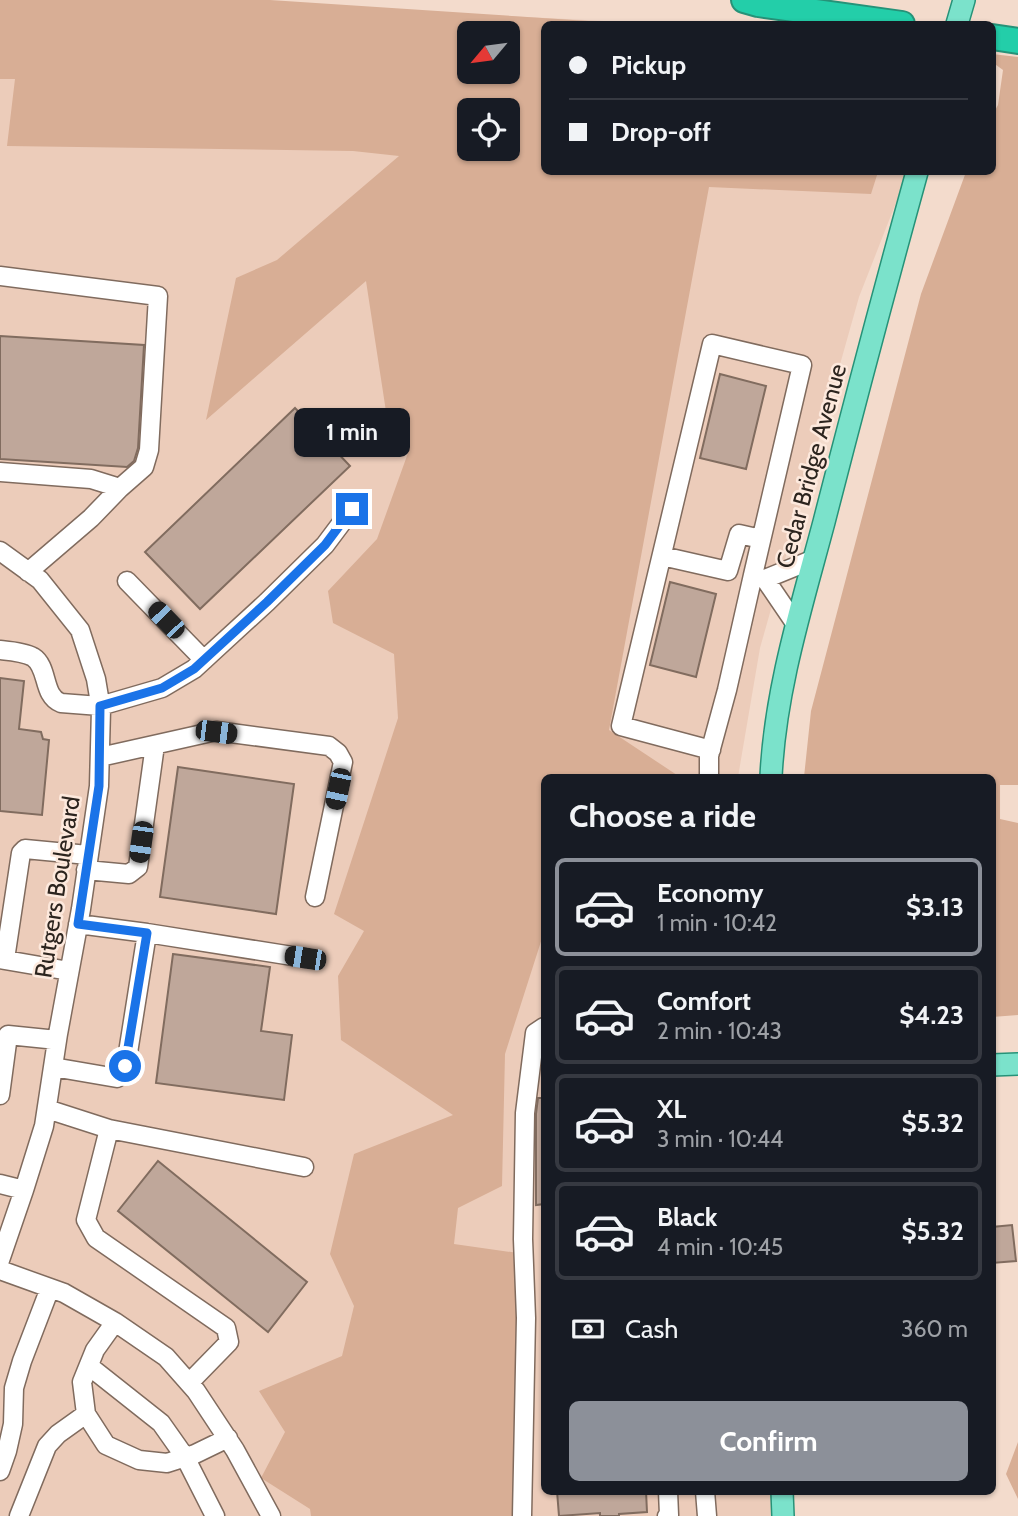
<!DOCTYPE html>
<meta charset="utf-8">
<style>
:root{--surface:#171b24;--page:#242831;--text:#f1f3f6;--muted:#9ea1a6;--line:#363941;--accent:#8c9099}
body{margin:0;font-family:Cabin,sans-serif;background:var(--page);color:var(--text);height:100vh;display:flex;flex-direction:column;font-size:26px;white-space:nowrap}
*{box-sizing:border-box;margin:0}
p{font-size:23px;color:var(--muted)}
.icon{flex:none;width:38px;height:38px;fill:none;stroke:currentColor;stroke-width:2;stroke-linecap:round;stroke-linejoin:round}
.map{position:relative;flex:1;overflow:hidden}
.details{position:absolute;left:541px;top:774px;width:455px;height:721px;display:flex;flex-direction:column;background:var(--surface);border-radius:10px;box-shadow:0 2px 5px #0004}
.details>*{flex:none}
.hud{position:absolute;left:541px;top:21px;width:455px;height:154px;border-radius:10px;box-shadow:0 2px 5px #0004;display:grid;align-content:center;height:154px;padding:0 28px;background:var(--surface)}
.needle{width:46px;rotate:241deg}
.tools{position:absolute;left:457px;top:21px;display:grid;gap:14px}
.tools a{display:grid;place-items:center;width:63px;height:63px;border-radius:10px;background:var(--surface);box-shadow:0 2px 5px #0004;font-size:35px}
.end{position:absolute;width:32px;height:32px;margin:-16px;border:9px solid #1a73e8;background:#fff;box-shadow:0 0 0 4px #fff}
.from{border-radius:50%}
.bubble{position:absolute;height:49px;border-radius:10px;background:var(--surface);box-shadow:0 2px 5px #0004;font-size:23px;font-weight:700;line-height:49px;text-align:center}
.car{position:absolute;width:21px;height:42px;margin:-21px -10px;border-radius:9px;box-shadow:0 0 5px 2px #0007;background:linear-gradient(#222 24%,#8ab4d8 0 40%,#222 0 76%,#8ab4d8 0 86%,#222 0)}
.hud b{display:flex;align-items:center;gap:24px;height:66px;font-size:26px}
.hud b+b{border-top:2px solid var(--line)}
.hud i{width:18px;height:18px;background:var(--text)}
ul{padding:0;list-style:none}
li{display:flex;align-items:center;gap:21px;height:98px;margin:0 14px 10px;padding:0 14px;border:4px solid var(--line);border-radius:10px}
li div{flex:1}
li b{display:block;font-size:26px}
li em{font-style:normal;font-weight:700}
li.active{border-color:var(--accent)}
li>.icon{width:63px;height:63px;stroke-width:1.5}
h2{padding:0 28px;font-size:32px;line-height:84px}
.pay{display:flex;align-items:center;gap:18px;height:77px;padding:0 28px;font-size:26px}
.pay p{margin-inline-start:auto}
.action{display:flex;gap:14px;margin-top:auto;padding:14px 28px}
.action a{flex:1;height:80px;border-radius:10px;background:var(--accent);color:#fff;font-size:28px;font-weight:700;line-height:80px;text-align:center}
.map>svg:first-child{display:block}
</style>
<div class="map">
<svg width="1018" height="1516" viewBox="0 0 1018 1516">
<rect width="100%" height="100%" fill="#f3dbcc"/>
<path fill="#ecccba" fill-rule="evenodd" d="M0 0H196L661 24H544V172H908L859 297 760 648 738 777H544V1491H783V1516H0ZM469 33H508V72H469ZM469 110H508V149H469Z"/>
<path fill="#d8ae95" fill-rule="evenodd" d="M0 0H270L634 24H544V172H878L871 194 709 187 609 730 680 777H544V932L505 1054 502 1186 458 1208 454 1244 532 1255 524 1516H311L310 1509 261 1478 285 1432 259 1391 342 1356 354 1306 330 1254 354 1154 453 1115 341 1040 338 976 364 931 334 914 398 718 394 654 333 623 328 591 377 539 408 453 387 418 366 281 206 420 236 278 277 260 399 156 353 151 7 146 15 79H0ZM469 33H508V72H469ZM469 110H508V149H469Z
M992 54 1018 57V785H1000V819L1018 823V1015L992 1017V777H804L811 711 921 294 966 172H992V116L998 105 1003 70 992 62Z
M1018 1442V1499L1006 1474Z"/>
<path fill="#bfa79a" stroke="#816c5f" stroke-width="2" d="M0 336 144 345 138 448 134 461 127 467 0 459Z
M720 374 766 386 746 469 700 458Z
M295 408 350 466 200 609 145 552Z
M670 582 716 594 696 677 650 665Z
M0 678 24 681 19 729 41 732 43 739 49 740 42 815 0 811Z
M178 767 294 784 276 914 160 897Z
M173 954 270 967 261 1031 292 1035 284 1100 156 1083Z
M538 1098H544V1204L536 1205V1114Z
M158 1161 307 1282 268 1332 118 1211Z
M1012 1225 1016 1261 992 1263V1227Z
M557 1491H646L647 1512 619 1514V1516H600V1513L559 1516Z"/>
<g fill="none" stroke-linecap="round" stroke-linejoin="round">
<defs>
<path id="minor" d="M0 276 158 296 149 450 144 467 120 488 91 518 28 572
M0 472 91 479 120 488
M0 551 40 580 80 630 96 679 101 709 99 786 81 909 58 1034 44 1126 24 1190 0 1260
M662 556 728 571 739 534 761 539
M765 579 814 559
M127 581 204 660
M0 650C10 651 24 652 33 657 49 667 42 696 61 703L100 706 162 688 194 669 267 602 325 545 352 509
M711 750 621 726 712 344 802 365 753 575
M100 757 216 731 329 746 338 753 343 762 315 897
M709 777V756L727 690 753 575 765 579 797 626
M86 870 129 874 138 867 155 745
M147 933 305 958
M0 959 69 971
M5 959 21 853 25 849 88 855
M53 1067 117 1078C124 1074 125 1067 127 1059L147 933 78 924
M0 1095 8 1035 57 1040
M47 1109 109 1129
M0 1184 24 1190
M0 1270 64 1293 115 1322 166 1357 196 1391 235 1450 271 1516
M115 1322 95 1350 82 1382 86 1414 106 1445 139 1460 167 1463 195 1454 228 1438
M89 1366 161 1423 185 1457 215 1516
M189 1383 229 1342 226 1328 96 1238 86 1220 109 1129 304 1167
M0 1471 7 1451 13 1424 14 1388 22 1361 50 1288
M705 1491 707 1516
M19 1516 47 1446 58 1434 86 1414
M522 1516 526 1318 523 1239 525 1113 535 1033 544 1027
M667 1516 669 1515 668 1491"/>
<path id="major" d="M957 24 964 0
M771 777C775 690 802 605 824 522 854 405 885 288 917 172
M992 1065 1018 1064
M782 1491 783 1516"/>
<path id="highway" d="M744 0 758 4 902 24
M992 37 1018 41"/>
</defs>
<use href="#minor" stroke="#806b5e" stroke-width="21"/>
<use href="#major" stroke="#269278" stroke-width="24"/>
<use href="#highway" stroke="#269278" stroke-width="28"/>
<use href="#minor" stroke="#fff" stroke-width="18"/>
<use href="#major" stroke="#7be2cb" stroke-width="21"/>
<use href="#highway" stroke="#23cea9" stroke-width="24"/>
</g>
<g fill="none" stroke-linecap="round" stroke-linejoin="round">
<path stroke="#1a73e8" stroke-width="9" d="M125 1066 147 933 78 924 99 786 100 706 162 688 194 669 267 602 325 545 352 509"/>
</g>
<g text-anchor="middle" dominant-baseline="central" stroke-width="5" stroke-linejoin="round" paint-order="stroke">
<g font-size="24" fill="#2c241e" stroke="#fde9dd">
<text transform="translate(811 466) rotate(-75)">Cedar Bridge Avenue</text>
<text transform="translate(57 887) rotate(-81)">Rutgers Boulevard</text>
</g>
</g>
</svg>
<div class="tools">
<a><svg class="needle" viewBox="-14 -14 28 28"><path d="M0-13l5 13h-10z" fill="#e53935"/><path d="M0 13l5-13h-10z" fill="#9ea1a6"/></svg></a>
<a><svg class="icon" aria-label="locate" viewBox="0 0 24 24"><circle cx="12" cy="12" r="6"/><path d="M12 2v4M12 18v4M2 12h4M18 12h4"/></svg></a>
</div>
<i class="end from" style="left:125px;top:1066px"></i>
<i class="end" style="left:352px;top:509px"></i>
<div class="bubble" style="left:294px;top:408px;width:116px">1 min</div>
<i class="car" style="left:166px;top:620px;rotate:316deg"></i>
<i class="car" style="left:216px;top:732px;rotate:97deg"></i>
<i class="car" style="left:338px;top:789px;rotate:192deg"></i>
<i class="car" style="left:141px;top:842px;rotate:188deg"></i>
<i class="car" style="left:305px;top:958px;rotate:279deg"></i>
<div class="hud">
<b><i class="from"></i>Pickup</b>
<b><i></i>Drop-off</b>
</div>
<section class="details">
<h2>Choose a ride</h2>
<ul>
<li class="active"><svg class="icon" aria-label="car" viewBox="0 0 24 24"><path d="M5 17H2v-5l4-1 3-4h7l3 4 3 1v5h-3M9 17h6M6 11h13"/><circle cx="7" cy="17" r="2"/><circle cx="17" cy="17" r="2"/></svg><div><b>Economy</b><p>1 min · 10:42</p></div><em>$3.13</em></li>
<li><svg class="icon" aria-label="car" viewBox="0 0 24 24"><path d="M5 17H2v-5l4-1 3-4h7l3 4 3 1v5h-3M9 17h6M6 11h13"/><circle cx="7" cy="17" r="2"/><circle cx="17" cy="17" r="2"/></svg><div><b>Comfort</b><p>2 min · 10:43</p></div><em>$4.23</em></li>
<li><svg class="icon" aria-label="car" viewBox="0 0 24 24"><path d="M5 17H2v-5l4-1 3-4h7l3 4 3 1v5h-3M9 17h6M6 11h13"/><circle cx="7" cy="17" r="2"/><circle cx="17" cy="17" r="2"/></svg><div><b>XL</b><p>3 min · 10:44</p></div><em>$5.32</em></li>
<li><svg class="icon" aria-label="car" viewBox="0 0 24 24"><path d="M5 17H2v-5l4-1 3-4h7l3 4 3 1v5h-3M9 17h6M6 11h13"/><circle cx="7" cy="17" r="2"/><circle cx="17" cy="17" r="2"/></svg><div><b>Black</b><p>4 min · 10:45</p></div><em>$5.32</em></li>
</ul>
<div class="pay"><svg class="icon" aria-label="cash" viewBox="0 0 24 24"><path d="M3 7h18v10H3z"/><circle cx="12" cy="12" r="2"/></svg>Cash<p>360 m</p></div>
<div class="action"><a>Confirm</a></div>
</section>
</div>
